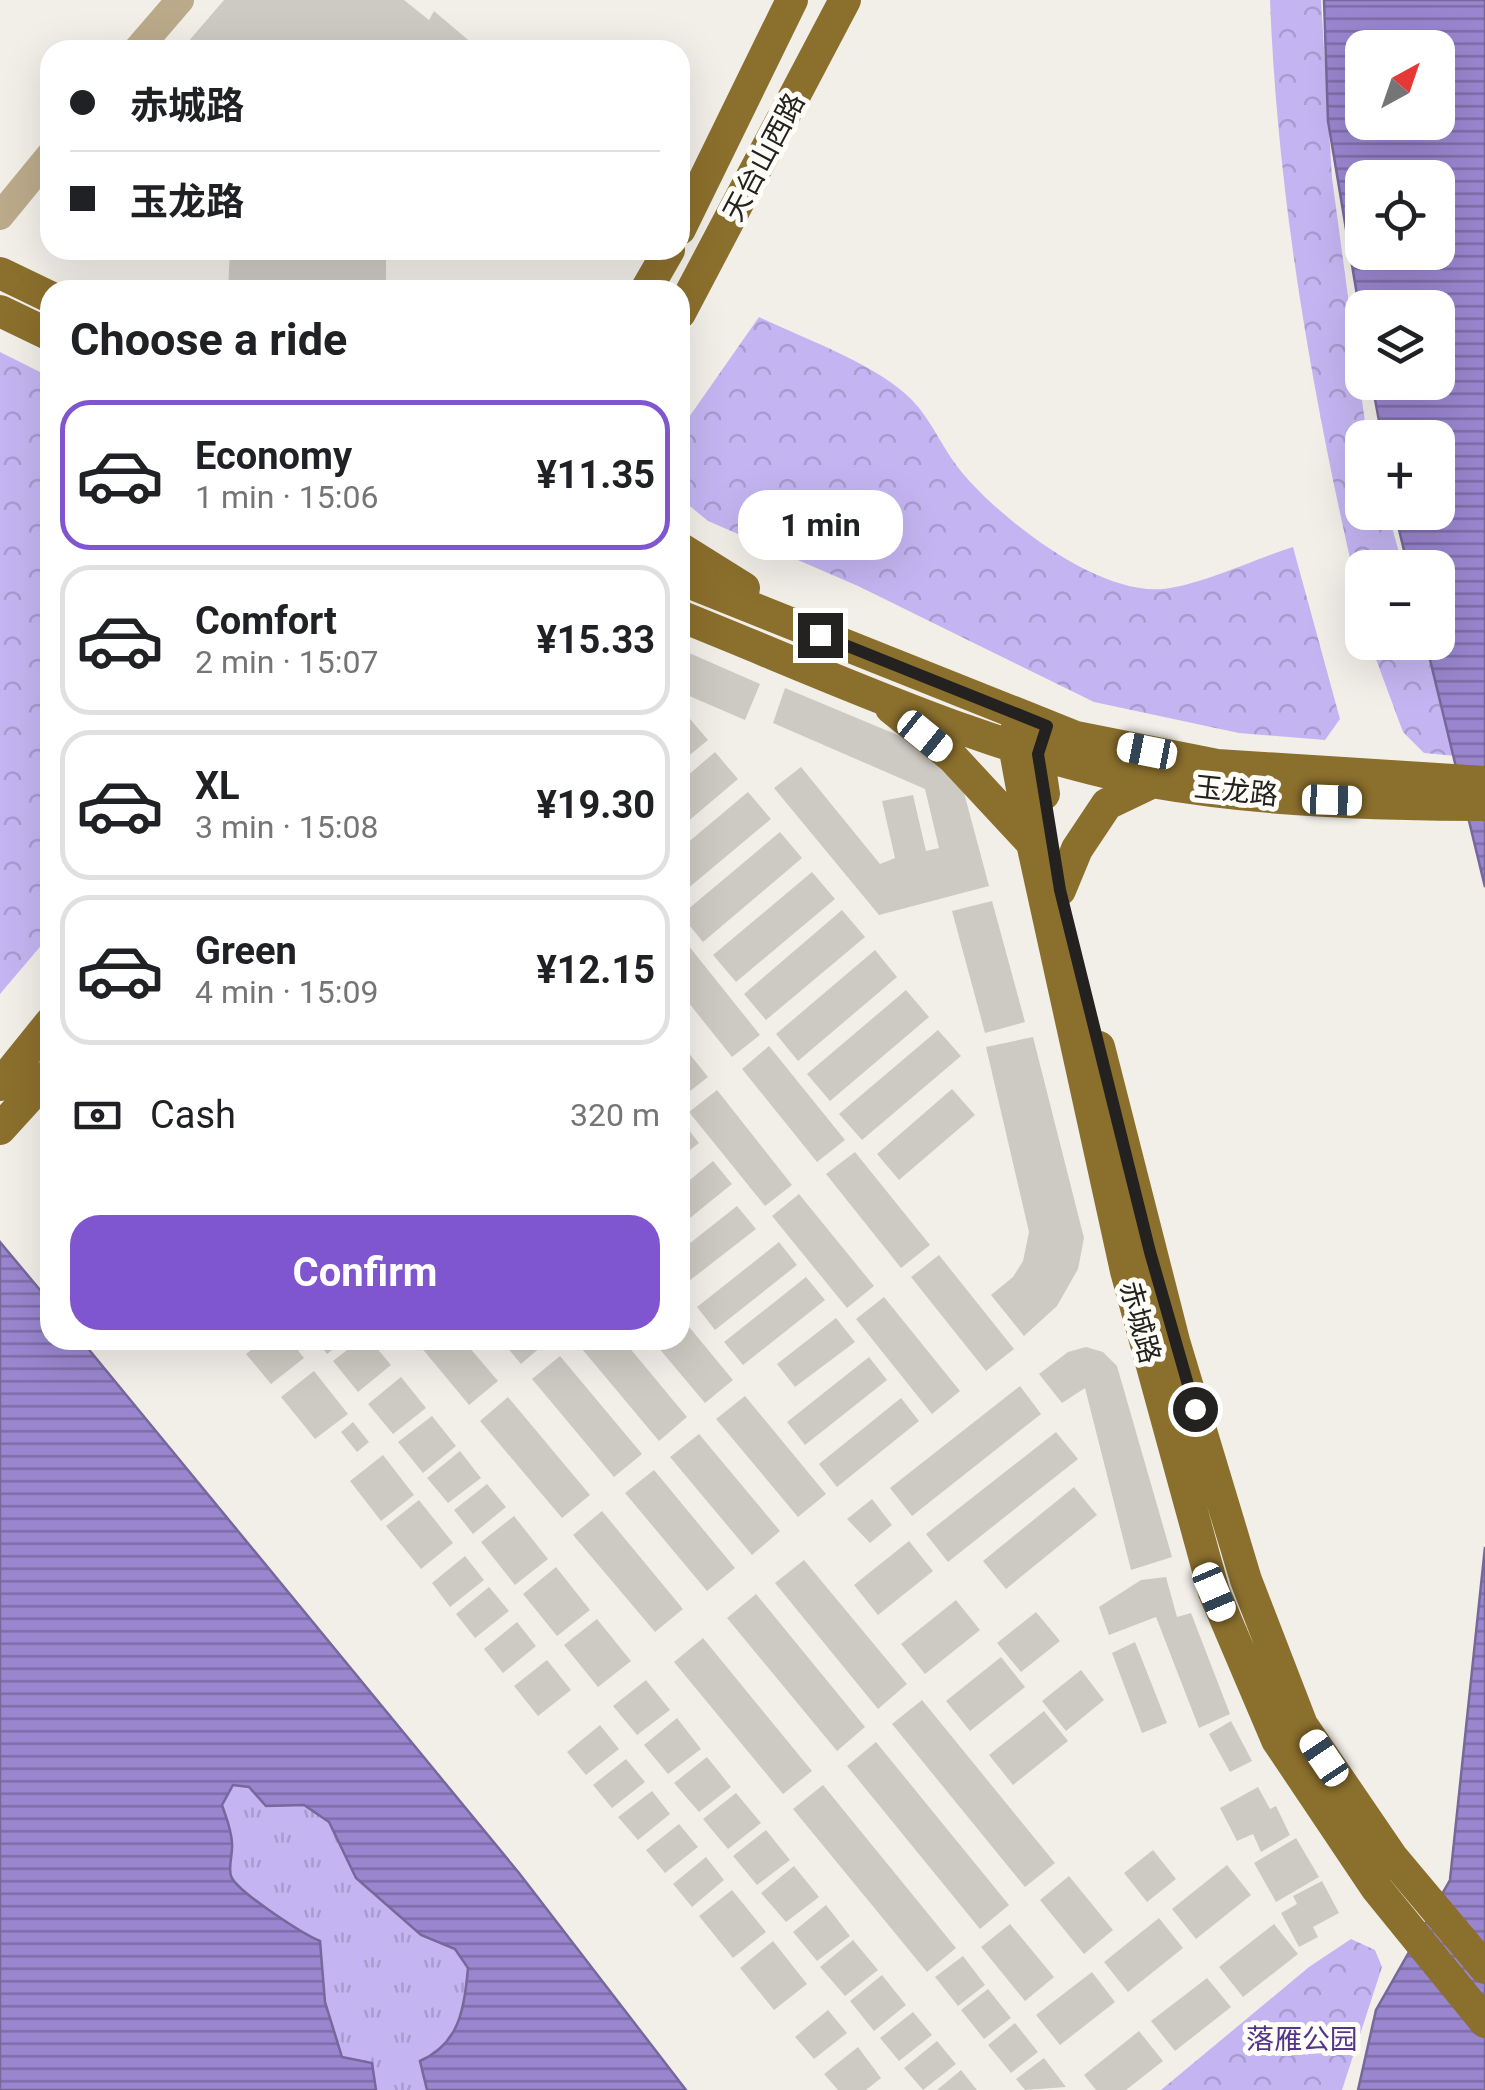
<!DOCTYPE html>
<meta charset="utf-8">
<style>
:root{--surface:#fff;--page:#f2f2f2;--text:#202124;--muted:#757577;--line:#e0e0e0;--accent:#7f56d0}
body{margin:0;font-family:Roboto,"Noto Sans SC",sans-serif;background:var(--page);color:var(--text);height:100vh;display:flex;flex-direction:column;font-size:38px;white-space:nowrap}
*{box-sizing:border-box;margin:0}
p{font-size:32px;color:var(--muted)}
.icon{flex:none;width:55px;height:55px;fill:none;stroke:currentColor;stroke-width:2;stroke-linecap:round;stroke-linejoin:round}
.map{position:relative;flex:1;overflow:hidden}
.side{position:absolute;left:40px;top:280px;width:650px;height:1070px;display:flex;flex-direction:column;background:var(--surface);border-radius:30px;box-shadow:0 10px 40px #0002}
.side>*{flex:none}
.top-card{position:absolute;left:40px;top:40px;width:650px;height:220px;border-radius:30px;box-shadow:0 10px 40px #0002;display:grid;align-content:center;height:220px;padding:0 30px;background:var(--surface)}
.needle{width:65px;rotate:40deg}
.tools{position:absolute;left:1345px;top:30px;display:grid;gap:20px}
.tools a{display:grid;place-items:center;width:110px;height:110px;border-radius:20px;background:var(--surface);box-shadow:0 10px 40px #0002;font-size:50px}
.end{position:absolute;width:45px;height:45px;margin:-22px;border:12px solid #232220;background:#fff;box-shadow:0 0 0 5px #fff}
.from{border-radius:50%}
.bubble{position:absolute;height:70px;border-radius:30px;background:var(--surface);box-shadow:0 10px 40px #0002;font-size:32px;font-weight:700;line-height:70px;text-align:center}
.car{position:absolute;width:30px;height:60px;margin:-30px -15px;border-radius:12px;box-shadow:0 0 8px 2px #0007;background:linear-gradient(#fff 24%,#345 0 40%,#fff 0 76%,#345 0 86%,#fff 0)}
.top-card b{display:flex;align-items:center;gap:35px;height:95px;font-size:38px}
.top-card b+b{border-top:2px solid var(--line)}
.top-card i{width:25px;height:25px;background:var(--text)}
ul{padding:0;list-style:none}
li{display:flex;align-items:center;gap:30px;height:150px;margin:0 20px 15px;padding:0 10px;border:5px solid var(--line);border-radius:30px}
li div{flex:1}
li b{display:block;font-size:38px}
li em{font-style:normal;font-weight:700}
li.current{border-color:var(--accent)}
li>.icon{width:90px;height:90px;stroke-width:1.5}
h2{padding:0 30px;font-size:45px;line-height:120px}
.pay{display:flex;align-items:center;gap:25px;height:110px;padding:0 30px;font-size:38px}
.pay p{margin-inline-start:auto}
.primary-button{display:flex;gap:20px;margin-top:auto;padding:20px 30px}
.primary-button a{flex:1;height:115px;border-radius:30px;background:var(--accent);color:#fff;font-size:40px;font-weight:700;line-height:115px;text-align:center}
.map>svg:first-child{display:block}
</style>
<div class="map">
<svg width="1485" height="2090" viewBox="0 0 1485 2090">
<defs>
<pattern id="grass-tufts" width="24" height="20" patternUnits="userSpaceOnUse" patternTransform="scale(2.5)"><rect width="24" height="20" fill="#c4b5f2"/><path d="M3 7l-1-3M5 7V3M7 7l1-3M15 17l-1-3M17 17v-4M19 17l1-3" fill="none" stroke="#a89bcf"/></pattern>
<pattern id="park-crowns" width="20" height="18" patternUnits="userSpaceOnUse" patternTransform="scale(2.5)"><rect width="20" height="18" fill="#c4b5f2"/><path d="M2 6a3 3 0 1 1 6 0M12 15a3 3 0 1 1 6 0" fill="none" stroke="#a89bcf"/></pattern>
<pattern id="water-rules" width="6" height="5" patternUnits="userSpaceOnUse" patternTransform="scale(2.5)"><rect width="6" height="5" fill="#9986cf"/><path d="M0 2.5h6" fill="none" stroke="#7c6da8"/></pattern>
</defs>
<rect width="100%" height="100%" fill="#f2efe9"/>
<path fill="url(#grass-tufts)" d="M233 1785 249 1786 266 1806 304 1805 329 1822 356 1878 420 1935 455 1949 469 1968 464 2009 427 2090H376L371 2063 342 2057 325 2002 320 1941C303 1934 236 1891 231 1876 228 1866 233 1854 232 1844 232 1831 226 1817 222 1805Z"/>
<path fill="url(#park-crowns)" d="M1270 0H1321L1332 178 1367 437 1362 438V512L1388 513 1403 567 1362 568V611C1315 410 1278 207 1270 0Z
M759 317C805 339 877 364 912 400 933 422 944 452 964 475 1005 522 1098 595 1163 589 1201 585 1255 559 1293 547L1340 719 1325 740 1239 733 1094 702 858 586 708 521 680 498V430Z
M0 352 50 377V935L0 994Z
M1370 643H1424L1456 756 1424 753 1403 732Z
M1351 1939 1375 1950 1382 1967 1342 2090H1161L1309 1967Z"/>
<path fill="url(#water-rules)" stroke="#76689a" stroke-width="2.5" fill-rule="evenodd" d="M1324 0H1485V887L1426 643 1438 642V568L1408 567 1395 513 1438 512V438L1382 437 1372 383 1438 382V308H1362V325L1328 121ZM1362 48H1438V122H1362ZM1362 178H1438V252H1362Z
M0 1242 50 1302V1340H81L519 1873 686 2090H427L420 2061C460 2043 464 2009 468 1968L455 1949 421 1935 356 1878 329 1822 304 1805 266 1806 249 1787 233 1785 222 1805C226 1817 232 1831 232 1844 233 1854 228 1866 231 1876 236 1891 303 1934 320 1941L325 2002 342 2057 372 2063 376 2090H0Z
M1485 1547V2090H1358L1376 2010 1450 1880Z"/>
<path fill="#cdcac3" d="M224 0H404L429 20 434 11 480 50H181Z
M230 250H386V290H228Z
M680 649 760 684 745 720 680 692Z
M785 688 955 759 989 886 879 915 774 788 801 767 880 864 895 858 882 801 913 795 926 851 939 848 925 789 773 723Z
M685 713 708 740 680 763V717Z
M715 752 738 779 680 828V782Z
M748 792 771 819 680 895V849Z
M780 832 802 858 703 942 681 915Z
M812 872 835 899 736 982 713 955Z
M992 901 1025 1022 985 1033 952 911Z
M842 910 865 937 766 1020 744 994Z
M688 945 760 1035 732 1057 680 992V952Z
M875 950 897 977 798 1061 776 1034Z
M906 990 929 1017 830 1101 807 1074Z
M938 1030 961 1056 862 1140 839 1114Z
M1033 1037 1084 1238 1078 1269 1057 1306 1024 1336 991 1295 1013 1277 1023 1261 1029 1232 986 1047Z
M680 1042 708 1077 680 1099Z
M769 1046 845 1140 817 1162 742 1069Z
M952 1089 975 1115 899 1180 877 1154Z
M717 1090 792 1185 765 1206 689 1112Z
M680 1119 699 1143 680 1158Z
M855 1152 930 1245 901 1268 826 1174Z
M713 1161 732 1184 680 1226V1188Z
M799 1194 874 1286 847 1308 772 1216Z
M737 1206 756 1229 680 1288V1251Z
M779 1242 797 1265 715 1330 697 1307Z
M939 1255 1014 1349 986 1371 911 1277Z
M806 1277 825 1300 743 1365 724 1342Z
M884 1297 960 1391 932 1414 856 1319Z
M680 1316 733 1380 705 1403 652 1340H680Z
M836 1318 855 1342 795 1387 777 1364Z
M264 1340H290L304 1358 271 1384 246 1354Z
M316 1340H345L327 1354Z
M360 1340H370L391 1365 358 1392 333 1361Z
M415 1340H463L498 1381 469 1405Z
M501 1340H549L521 1364Z
M581 1340H623L687 1417 659 1441 577 1343Z
M1086 1347 1103 1352 1117 1366 1172 1557 1131 1570 1085 1388 1062 1403 1039 1374 1068 1352Z
M560 1356 642 1454 614 1477 532 1379Z
M869 1357 887 1380 805 1445 787 1422Z
M314 1371 348 1414 315 1439 281 1397Z
M401 1377 426 1408 393 1434 368 1404Z
M1020 1386 1041 1414 912 1516 890 1488Z
M745 1396 826 1494 798 1517 716 1419Z
M508 1397 590 1495 562 1518 480 1421Z
M901 1398 919 1421 837 1487 819 1464Z
M432 1416 456 1446 423 1473 398 1442Z
M353 1422 369 1442 357 1452 341 1432Z
M1056 1432 1078 1459 948 1562 926 1534Z
M699 1434 780 1531 752 1555 670 1457Z
M460 1451 481 1478 448 1503 427 1478Z
M383 1455 414 1495 381 1521 350 1481Z
M654 1470 735 1568 707 1591 625 1493Z
M487 1484 506 1507 473 1534 454 1510Z
M1074 1487 1097 1515 1006 1589 983 1561Z
M872 1499 892 1525 870 1543 847 1519Z
M419 1500 453 1543 421 1569 386 1526Z
M602 1511 683 1609 655 1632 573 1535Z
M514 1516 548 1559 515 1585 481 1542Z
M909 1541 933 1571 878 1615 854 1585Z
M465 1556 484 1580 450 1607 432 1583Z
M804 1560 907 1684 878 1709 775 1583Z
M556 1567 590 1610 557 1636 523 1594Z
M1166 1577 1177 1617 1191 1613 1230 1714 1199 1728 1156 1617 1109 1635 1099 1607 1141 1580Z
M489 1587 509 1611 475 1638 456 1614Z
M756 1594 865 1727 837 1751 727 1618Z
M956 1600 980 1630 925 1674 901 1644Z
M1036 1612 1060 1641 1021 1672 997 1643Z
M597 1619 631 1661 598 1687 564 1645Z
M517 1622 536 1646 503 1673 484 1649Z
M703 1638 812 1771 783 1794 674 1662Z
M1135 1642 1167 1723 1142 1733 1112 1653Z
M1001 1657 1025 1687 970 1731 946 1701Z
M547 1660 571 1690 538 1716 514 1686Z
M1081 1670 1104 1700 1066 1731 1042 1701Z
M646 1680 670 1710 637 1735 613 1706Z
M922 1700 1055 1863 1025 1887 892 1724Z
M1044 1711 1068 1741 1013 1785 989 1755Z
M677 1718 701 1749 668 1774 644 1745Z
M1231 1721 1252 1761 1230 1772 1209 1734Z
M600 1725 619 1749 586 1775 567 1752Z
M876 1742 1009 1905 980 1929 847 1766Z
M707 1757 731 1787 699 1812 674 1783Z
M626 1759 645 1782 612 1808 593 1785Z
M823 1785 956 1948 927 1972 793 1809Z
M1258 1787 1270 1809 1276 1806 1290 1835 1261 1852 1253 1834 1237 1841 1220 1808Z
M652 1791 670 1814 638 1840 618 1817Z
M736 1793 761 1823 728 1849 703 1819Z
M679 1824 698 1847 665 1873 646 1850Z
M766 1830 790 1860 757 1885 733 1856Z
M1296 1838 1319 1877 1276 1902 1254 1863Z
M1153 1850 1176 1879 1147 1902 1124 1873Z
M706 1857 724 1880 692 1907 673 1884Z
M1227 1865 1251 1895 1196 1939 1172 1909Z
M794 1866 819 1897 786 1922 761 1893Z
M1069 1876 1113 1930 1084 1954 1040 1900Z
M1322 1881 1339 1913 1313 1927 1318 1937 1299 1947 1281 1913 1297 1904 1293 1896Z
M732 1890 766 1932 733 1958 699 1916Z
M826 1905 850 1936 817 1961 793 1932Z
M1159 1918 1183 1948 1128 1992 1104 1962Z
M1010 1924 1054 1977 1025 2001 981 1947Z
M1274 1924 1298 1954 1243 1997 1219 1967Z
M853 1940 878 1970 845 1996 820 1967Z
M773 1941 807 1984 774 2010 740 1968Z
M963 1956 985 1985 958 2006 935 1977Z
M1092 1972 1115 2002 1060 2045 1036 2015Z
M882 1975 906 2005 874 2031 850 2001Z
M1207 1978 1231 2007 1175 2051 1151 2021Z
M988 1989 1011 2018 984 2039 961 2010Z
M828 2010 847 2033 814 2059 795 2037Z
M913 2012 932 2035 899 2061 880 2038Z
M1015 2023 1038 2052 1011 2073 988 2045Z
M1139 2031 1163 2061 1126 2090H1096L1084 2075Z
M937 2041 956 2064 923 2090 904 2068Z
M858 2047 881 2078 866 2090H838L824 2074Z
M1044 2058 1066 2087 1025 2090 1016 2079Z
M961 2070 977 2090H937Z"/>
<g fill="none" stroke-linecap="round" stroke-linejoin="round">
<path stroke="#baaa8a" stroke-width="28" d="M137 50 180 0
M0 216 50 155"/>
<path stroke="#8b6f2d" stroke-width="32" d="M680 229 792 0
M0 273 50 297
M646 290 669 250
M0 311 50 335
M680 313 845 0
M680 548 744 588
M680 579 1076 737 1217 765 1485 782
M680 616C831 676 992 753 1152 782 1260 801 1376 805 1485 805
M891 708 953 758 1032 843
M1019 715 1014 745 1032 843 1126 1271 1214 1592 1277 1740 1377 1889 1485 2022
M1044 794 1038 754 1047 726
M1060 890 1077 849 1107 804 1153 782
M1099 1047 1174 1341 1246 1580 1302 1725 1392 1857 1485 1968
M0 1085 50 1023
M0 1129 50 1074"/>
</g>
<g fill="none" stroke-linecap="round" stroke-linejoin="round">
<path stroke="#232220" stroke-width="12" d="M820 635 1047 726 1038 754 1060 890 1150 1252 1195 1409"/>
</g>
<g text-anchor="middle" dominant-baseline="central" stroke-width="10" stroke-linejoin="round" paint-order="stroke">
<g font-size="28" fill="#232220" stroke="#fffdf7">
<text transform="translate(764 157) rotate(-62)">天台山西路</text>
<text transform="translate(1236 791) rotate(6)">玉龙路</text>
<text transform="translate(1140 1322) rotate(75)">赤城路</text>
</g>
<g font-size="28" fill="#53368c" stroke="#fffdf7">
<text x="1302" y="2039">落雁公园</text>
</g>
</g>
</svg>
<div class="tools">
<a><svg class="needle" viewBox="-14 -14 28 28"><path d="M0-13l5 13h-10z" fill="#e53935"/><path d="M0 13l5-13h-10z" fill="#757577"/></svg></a>
<a><svg class="icon" aria-label="locate" viewBox="0 0 24 24"><circle cx="12" cy="12" r="6"/><path d="M12 2v4M12 18v4M2 12h4M18 12h4"/></svg></a>
<a><svg class="icon" aria-label="layers" viewBox="0 0 24 24"><path d="M12 4l9 5-9 5-9-5zM3 14l9 5 9-5"/></svg></a>
<a>+</a>
<a>−</a>
</div>
<i class="end from" style="left:1195px;top:1409px"></i>
<i class="end" style="left:820px;top:635px"></i>
<div class="bubble" style="left:738px;top:490px;width:165px">1 min</div>
<i class="car" style="left:925px;top:736px;rotate:129deg"></i>
<i class="car" style="left:1147px;top:751px;rotate:281deg"></i>
<i class="car" style="left:1332px;top:800px;rotate:92deg"></i>
<i class="car" style="left:1214px;top:1592px;rotate:157deg"></i>
<i class="car" style="left:1324px;top:1758px;rotate:326deg"></i>
<div class="top-card">
<b><i class="from"></i>赤城路</b>
<b><i></i>玉龙路</b>
</div>
<section class="side">
<h2>Choose a ride</h2>
<ul>
<li class="current"><svg class="icon" aria-label="car" viewBox="0 0 24 24"><path d="M5 17H2v-5l4-1 3-4h7l3 4 3 1v5h-3M9 17h6M6 11h13"/><circle cx="7" cy="17" r="2"/><circle cx="17" cy="17" r="2"/></svg><div><b>Economy</b><p>1 min · 15:06</p></div><em>¥11.35</em></li>
<li><svg class="icon" aria-label="car" viewBox="0 0 24 24"><path d="M5 17H2v-5l4-1 3-4h7l3 4 3 1v5h-3M9 17h6M6 11h13"/><circle cx="7" cy="17" r="2"/><circle cx="17" cy="17" r="2"/></svg><div><b>Comfort</b><p>2 min · 15:07</p></div><em>¥15.33</em></li>
<li><svg class="icon" aria-label="car" viewBox="0 0 24 24"><path d="M5 17H2v-5l4-1 3-4h7l3 4 3 1v5h-3M9 17h6M6 11h13"/><circle cx="7" cy="17" r="2"/><circle cx="17" cy="17" r="2"/></svg><div><b>XL</b><p>3 min · 15:08</p></div><em>¥19.30</em></li>
<li><svg class="icon" aria-label="car" viewBox="0 0 24 24"><path d="M5 17H2v-5l4-1 3-4h7l3 4 3 1v5h-3M9 17h6M6 11h13"/><circle cx="7" cy="17" r="2"/><circle cx="17" cy="17" r="2"/></svg><div><b>Green</b><p>4 min · 15:09</p></div><em>¥12.15</em></li>
</ul>
<div class="pay"><svg class="icon" aria-label="cash" viewBox="0 0 24 24"><path d="M3 7h18v10H3z"/><circle cx="12" cy="12" r="2"/></svg>Cash<p>320 m</p></div>
<div class="primary-button"><a>Confirm</a></div>
</section>
</div>
